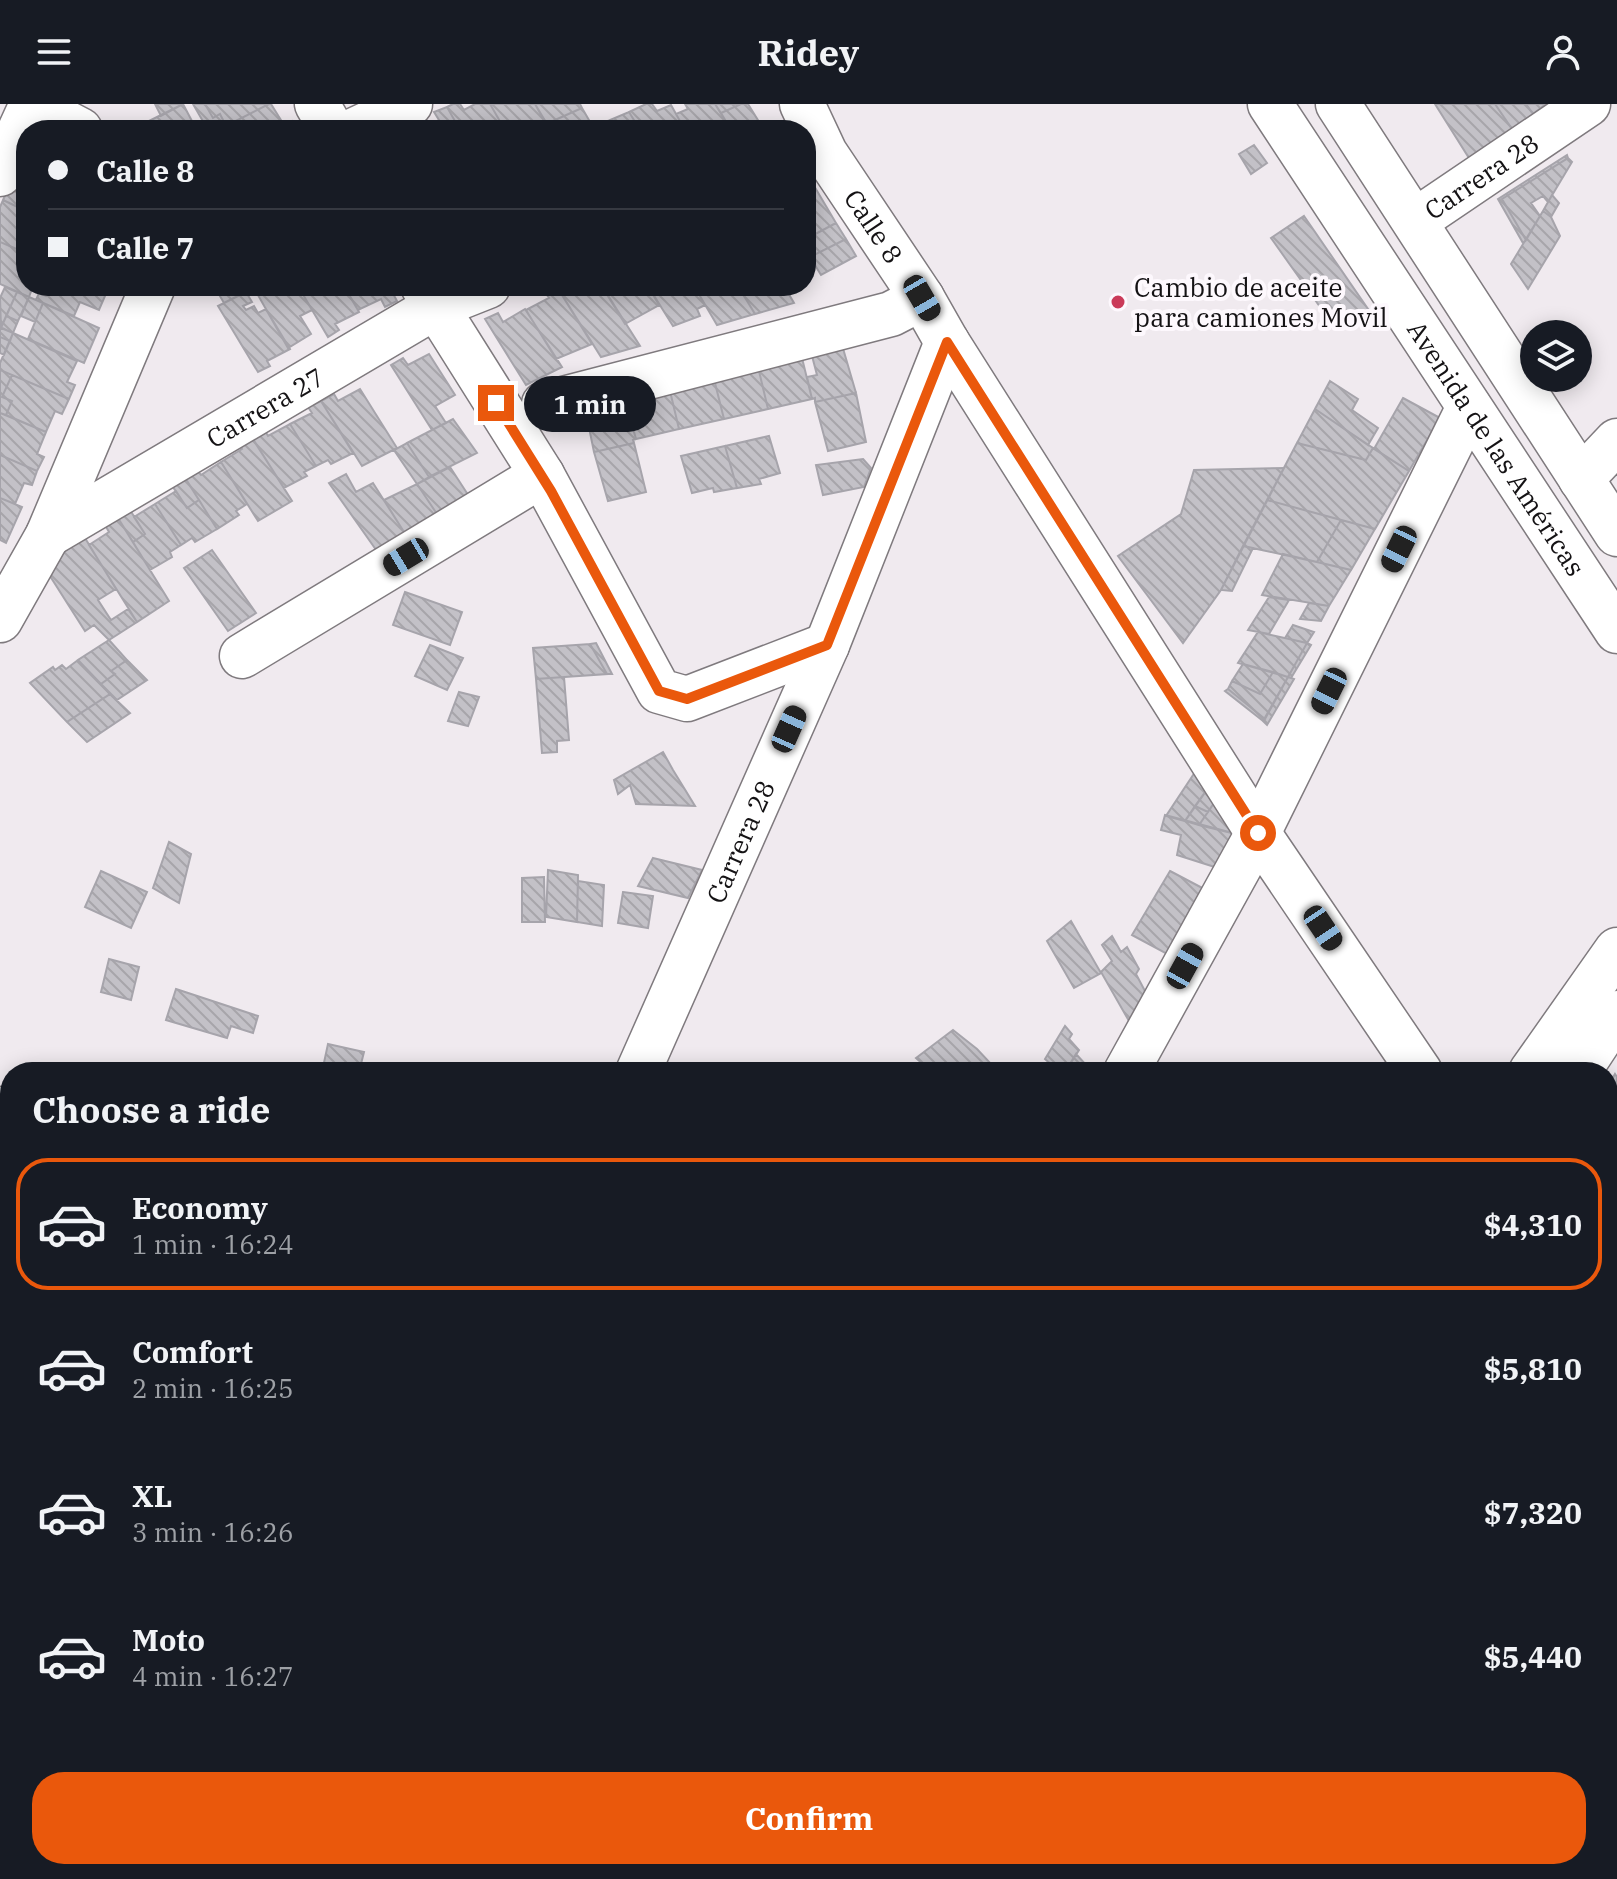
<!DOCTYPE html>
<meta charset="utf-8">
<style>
:root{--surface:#171b24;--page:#242831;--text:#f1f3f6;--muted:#9ea1a6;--line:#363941;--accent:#ea580c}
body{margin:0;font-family:"IBM Plex Serif",serif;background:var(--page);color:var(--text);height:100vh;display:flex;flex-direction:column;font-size:30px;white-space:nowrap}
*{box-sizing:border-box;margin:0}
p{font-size:26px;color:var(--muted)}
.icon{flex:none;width:44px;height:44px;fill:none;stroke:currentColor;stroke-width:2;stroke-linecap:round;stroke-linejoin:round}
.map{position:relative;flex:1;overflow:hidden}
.panel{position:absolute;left:0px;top:958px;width:1618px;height:818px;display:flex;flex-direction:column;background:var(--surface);border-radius:32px 32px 0 0;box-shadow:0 4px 20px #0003}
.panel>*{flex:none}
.top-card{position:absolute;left:16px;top:16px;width:800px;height:176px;border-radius:32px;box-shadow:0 4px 20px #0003;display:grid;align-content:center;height:176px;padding:0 32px;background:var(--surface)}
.tools{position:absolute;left:1520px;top:216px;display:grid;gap:16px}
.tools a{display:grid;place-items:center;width:72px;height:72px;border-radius:50%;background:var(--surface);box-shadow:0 4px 20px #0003;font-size:40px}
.end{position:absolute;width:36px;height:36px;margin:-18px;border:10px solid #ea580c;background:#fff;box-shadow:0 0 0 4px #fff}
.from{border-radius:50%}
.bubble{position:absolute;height:56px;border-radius:28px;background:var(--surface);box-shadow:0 4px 20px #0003;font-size:26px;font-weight:700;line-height:56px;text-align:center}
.car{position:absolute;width:24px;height:48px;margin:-24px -12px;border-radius:10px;box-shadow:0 0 6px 2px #0007;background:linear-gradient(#222 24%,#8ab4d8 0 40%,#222 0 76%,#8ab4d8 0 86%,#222 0)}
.top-card b{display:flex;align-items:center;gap:28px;height:76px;font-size:30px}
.top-card b+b{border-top:2px solid var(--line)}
.top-card i{width:20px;height:20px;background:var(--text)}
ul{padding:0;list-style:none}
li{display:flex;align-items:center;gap:24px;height:132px;margin:0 16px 12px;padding:0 16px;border:4px solid transparent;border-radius:32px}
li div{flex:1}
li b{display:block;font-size:30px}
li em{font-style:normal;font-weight:700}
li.active{border-color:var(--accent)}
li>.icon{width:72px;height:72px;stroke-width:1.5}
h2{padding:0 32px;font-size:36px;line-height:96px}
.cta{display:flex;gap:16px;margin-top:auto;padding:16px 32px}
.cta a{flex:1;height:92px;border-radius:32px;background:var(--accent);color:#fff;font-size:32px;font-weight:700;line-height:92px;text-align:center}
header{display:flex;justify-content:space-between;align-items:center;height:104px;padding:0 32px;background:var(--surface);font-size:36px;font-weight:700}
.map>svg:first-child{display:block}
</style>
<header><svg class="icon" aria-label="menu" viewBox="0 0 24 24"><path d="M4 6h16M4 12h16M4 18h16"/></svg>Ridey<svg class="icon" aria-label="person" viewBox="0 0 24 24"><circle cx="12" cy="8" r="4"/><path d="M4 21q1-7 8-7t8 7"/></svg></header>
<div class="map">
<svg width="1617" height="1775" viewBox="0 0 1617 1775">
<defs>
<pattern id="building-back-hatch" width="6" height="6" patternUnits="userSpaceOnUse" patternTransform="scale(2)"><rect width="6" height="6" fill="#c3c1c7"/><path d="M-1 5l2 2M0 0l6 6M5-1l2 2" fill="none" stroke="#a7a5aa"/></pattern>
</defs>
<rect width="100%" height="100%" fill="#f0eaef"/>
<path fill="url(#building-back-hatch)" stroke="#a6a4ab" stroke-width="2" d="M155 0H183L161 12Z
M183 0 194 21 186 26H152L147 18Z
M193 0H205L213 14 220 10 226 22 218 26H208Z
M205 0H269L226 22 220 10 213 14Z
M269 0H271L284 21 292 17 297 26H229L226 22Z
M453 0H460L464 6 475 0H490L505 26H460L447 3Z
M490 0H535L550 25 505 26Z
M535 0H580L582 4 546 20Z
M646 0H652L657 7 671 1 685 26H640L629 8Z
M685 0H715L731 26H685L676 10 688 5Z
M715 0H741L721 9Z
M741 0H748L764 26H731L721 9Z
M1435 0H1495L1512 25 1469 54Z
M1495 0H1526L1533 10 1512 25Z
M1526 0H1546L1533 10Z
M447 3 460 26H423L439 16 434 8Z
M582 4 593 23 586 26H550L546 20Z
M629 8 640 26H615L610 16Z
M610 16 615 26H595L593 23Z
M1254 41 1267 59 1251 70 1239 50Z
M1567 51 1568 54 1502 95 1526 136 1523 139 1498 95Z
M1568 54 1572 58 1548 98 1543 92 1531 99 1540 112 1526 136 1502 95Z
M20 59 26 62V107L3 96Z
M810 75 836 119 806 135V77Z
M1552 91 1559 99 1551 113 1543 107Z
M3 96 26 107V149L0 138V103Z
M1543 107 1551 113 1560 132 1528 185 1511 160Z
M1304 112 1368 205 1335 224 1271 134Z
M836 119 846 135 810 153 806 145V135Z
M846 135 856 152 821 171 810 153Z
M0 138 26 149V182H33L29 193 0 180Z
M50 182H102L108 185 99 206 80 198 74 212 36 196 39 189 46 192Z
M214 182H257L224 199Z
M257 182H279L282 187 298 182 312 206 300 212 311 230 288 244 254 184Z
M298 182H344L359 208 335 220 339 226 328 233Z
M344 182H389L397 197 385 203 381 195 358 206Z
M573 182 575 185 580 182H602L640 242 601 253 557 183Z
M619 182H648L659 201 625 220 606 189Z
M648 182H694L705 201 697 205 700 212 673 222Z
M716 182H738L755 210 717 221 697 187Z
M738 182H756L761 189 772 182H784L794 199 755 210Z
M5 183 17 188 1 224 0 194Z
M557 183 592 240 556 255 526 206 549 194 545 188Z
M17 188 29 193 18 217 6 212Z
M246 188 252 198 243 202 246 206 254 202 258 209 266 205 290 245 267 257 270 262 258 268 218 202Z
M29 193 43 199 35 218 21 212Z
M43 199 99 224 84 259 28 235Z
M525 205 562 263 526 281 485 215 498 209 503 218Z
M6 212 18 217 13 229 1 224Z
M0 223 13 229 10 237 0 233Z
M13 229 77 257 67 278 75 281 69 295 0 266V259Z
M0 233 10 237 4 251 0 249Z
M842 241 856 289 815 298V294L812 295 807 273 817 271 811 248Z
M429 250 455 291 435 302 446 319 432 326 391 261 403 254 408 261Z
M802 254 812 295 768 305 759 267Z
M0 266 12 271 2 293 12 297 6 311 0 309Z
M759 267 768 305 724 315 714 275Z
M12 271 69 295 62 310 55 307 46 328 6 311 12 297 2 293Z
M714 275 724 315 679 325 670 287Z
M1330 277 1358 295 1352 306 1378 324 1368 341 1315 305Z
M360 285 397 344 362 362 321 297 334 290 338 297Z
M670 287 679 325 636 335 625 295Z
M856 289 866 338 828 347 815 298Z
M614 293 620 316 630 314 636 335 633 336 634 339 594 348 584 299Z
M1403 294 1440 314 1409 367 1374 345Z
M321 297 353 349 331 360 328 356 316 362 290 320 312 309 308 303Z
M1315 305 1373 344 1366 356 1297 339Z
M0 309 46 328 37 350 44 353 37 367 0 351Z
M453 315 477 349 429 373 407 339Z
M290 320 316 362 304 368 307 372 284 384 251 332 264 325 268 332Z
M251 332 292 397 258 417 221 358 242 345 238 338Z
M769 332 780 369 759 375 761 380 737 384 725 342Z
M407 339 429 373 417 380 394 346Z
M634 339 646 388 608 397 594 348Z
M1297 339 1366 356 1373 344 1409 367 1375 425 1267 396Z
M725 342 737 384 714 388 713 384 692 389 681 352Z
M0 351 37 367 32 381 24 379 15 400 0 394Z
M863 355 871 364 864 383 823 391 816 361Z
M221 358 247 400 236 407 239 411 217 425 184 372 196 365 201 371Z
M450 363 476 403 443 419 417 380Z
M1284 364 1221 486 1183 539 1118 452 1181 410 1194 366Z
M346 370 356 388 373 379 409 436 379 450 329 379Z
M184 372 199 396 187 404 171 380Z
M417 380 443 419 409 436 384 396Z
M176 387 187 404 199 396 217 425 195 438 192 434 181 441 155 400Z
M0 394 22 403 6 439 0 436Z
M1267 396 1341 416 1317 458 1243 442Z
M155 400 181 441 170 448 172 453 150 466 133 438 145 430 134 413Z
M130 406 145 430 133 438 118 414Z
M118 414 169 497 137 518 89 441 109 428 105 421Z
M1341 416 1375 425 1351 466 1317 458Z
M85 434 116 485 98 496 111 516 128 505 137 518 109 536 94 521 85 527 43 461Z
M1243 442 1253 444 1232 487 1221 486Z
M212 446 256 509 228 527 184 464Z
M1283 450 1351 466 1329 502 1262 491Z
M405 488 462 508 450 541 393 521Z
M1269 493 1289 496 1269 530 1248 526Z
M1309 499 1329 502 1321 517 1300 515Z
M1293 521 1314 528 1307 539 1285 534Z
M1258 528 1307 539 1288 573 1238 559Z
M109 536 127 556 111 567 115 570 101 580 78 556Z
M596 539 612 570H607L590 540Z
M1307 539 1311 541 1291 574 1288 573Z
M590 540 607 570 536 575 533 544Z
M430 541 463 554 447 586 415 572Z
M78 556 110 590 67 618 30 579 53 563 55 566 62 561 66 565Z
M127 556 147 576 117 596 101 580 115 570 111 567Z
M1243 560 1273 568 1260 590 1232 577Z
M1273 568 1288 573 1265 615 1228 585 1232 577 1260 590Z
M564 573 569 636 557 637V648L542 649 536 575Z
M1288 573 1294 575 1267 621 1263 617Z
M1228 585 1265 615 1263 617 1225 587Z
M459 588 479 593 468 622 448 617Z
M110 590 130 609 87 638 67 618Z
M663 648 673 666 695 702 636 700 630 681 618 690 614 676Z
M1199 662 1213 677 1185 717 1166 712Z
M1213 677 1222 687 1208 708 1195 702Z
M1222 687 1240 731 1199 721Z
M1195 702 1208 708 1199 721 1185 717Z
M1165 711 1240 731 1221 765 1177 751 1181 731 1161 726Z
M169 738 191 750 179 799 153 784Z
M653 754 702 766 688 794 638 782Z
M548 766 578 771 577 818 546 813Z
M101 767 147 788 131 824 85 803Z
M1170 767 1208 787 1169 851 1132 831Z
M544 773 545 818H522V774Z
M578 777 604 781 602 822 577 818Z
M623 788 653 792 648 824 618 819Z
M1071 817 1101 869 1074 884 1047 837Z
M1112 832 1121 848 1127 843 1139 865 1136 870 1146 889 1129 917 1101 868 1112 857 1102 841Z
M109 855 139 863 131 896 101 888Z
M176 885 258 912 253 929 231 922 227 934 166 916Z
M1065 922 1072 930 1069 935 1079 946 1065 968H1060L1045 955Z
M953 926 977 945 993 962 985 968H932L916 954Z
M328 940 364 948 359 968H322Z
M1076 950 1087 962 1083 966 1086 968H1065Z
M1615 970 1617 973V1022L1609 1028 1608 982Z
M1608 1026 1617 1039V1064L1608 1067Z
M1612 1246 1617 1255V1275L1608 1281V1247Z
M1617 1275V1326L1609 1315 1614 1312 1608 1302V1281Z
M1608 1302 1614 1312 1609 1315 1617 1326 1608 1334Z
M1617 1375V1412L1608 1396V1385L1617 1380 1615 1377Z
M1617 1571V1596L1608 1600V1576Z
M1617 1596V1617L1608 1621V1600Z
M1611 1715 1616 1740 1608 1743V1716Z
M57 1766H89L91 1768 88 1775H60L54 1771Z
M154 1766H200L194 1775H164L153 1768Z
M616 1766H659L649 1775H616L611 1770Z
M775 1766H814L799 1771 800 1775H776Z
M814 1766H833V1775H800L799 1771Z
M1058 1766H1079L1088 1775H1057L1062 1769Z
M1089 1766H1105L1111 1775H1088L1083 1770Z
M1201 1766H1215L1218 1775H1189Z
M1417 1766H1460L1439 1775H1421Z
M1535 1766 1539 1775H1516L1534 1766Z
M282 1768H311V1775H281Z"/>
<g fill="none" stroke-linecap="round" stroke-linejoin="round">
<defs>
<g id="minor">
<path d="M317 0 332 26"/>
<path id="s1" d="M802 0 825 49 922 194 947 238 1258 729 1420 968"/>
<path d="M32 1 80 26"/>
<path d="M355 26 410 0"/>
<path d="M0 70 32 0"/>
<path id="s2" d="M1415 117 1588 0"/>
<path d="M423 182 542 371 659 587 687 595 827 541"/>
<path d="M544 300 891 210 922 194"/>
<path d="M1581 375 1617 337"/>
<path id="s3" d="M48 431 435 203 488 182"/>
<path d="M0 516 48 431 153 182"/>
<path d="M242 552 542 371"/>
<path id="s4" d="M638 968 827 541 947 238"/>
<path d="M1126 968 1258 729 1469 303"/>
<path d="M1531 968 1617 846"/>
<path d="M1578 968 1617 909"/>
<path d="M0 1005 10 1028"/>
<path d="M1608 1203 1617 1209"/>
<path d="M0 1309 10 1313"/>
<path d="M1608 1545 1617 1540"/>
<path d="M191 1766 205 1775"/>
<path d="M1237 1766 1241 1775"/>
<path d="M447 1775 452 1766"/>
<path d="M696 1775 700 1766 707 1775"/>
<path d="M1005 1775 1012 1766"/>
</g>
<g id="major">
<path id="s5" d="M1270 0 1617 527"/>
<path d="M1338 0 1617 430"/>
</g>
</defs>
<use href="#minor" stroke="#7f7a7e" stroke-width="47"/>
<use href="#major" stroke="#7f7a7e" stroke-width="47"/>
<use href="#minor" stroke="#fff" stroke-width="44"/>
<use href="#major" stroke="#fff" stroke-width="44"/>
</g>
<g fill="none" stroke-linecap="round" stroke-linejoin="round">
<path stroke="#ea580c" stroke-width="10" d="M496 299 551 387 659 587 687 595 827 541 947 238 1258 729"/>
</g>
<circle fill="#ca3a59" stroke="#fdf8fd" stroke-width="3" cx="1118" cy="198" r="8"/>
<g text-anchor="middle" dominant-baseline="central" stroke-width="8" stroke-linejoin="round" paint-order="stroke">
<g font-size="26" fill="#141214" stroke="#fdf8fd">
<text stroke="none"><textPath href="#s2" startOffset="80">Carrera 28</textPath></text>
<text stroke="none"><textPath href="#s1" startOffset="142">Calle 8</textPath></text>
<text stroke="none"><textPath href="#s3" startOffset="252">Carrera 27</textPath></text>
<text stroke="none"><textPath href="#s5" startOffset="412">Avenida de las Américas</textPath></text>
<text stroke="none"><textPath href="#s4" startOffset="252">Carrera 28</textPath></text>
</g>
<g font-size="26" fill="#141214" stroke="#fdf8fd" text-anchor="start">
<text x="1134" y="183">Cambio de aceite<tspan x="1134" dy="30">para camiones Movil</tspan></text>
</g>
</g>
</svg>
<div class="tools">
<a><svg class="icon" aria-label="layers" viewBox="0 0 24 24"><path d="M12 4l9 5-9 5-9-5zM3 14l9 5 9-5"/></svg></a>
</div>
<i class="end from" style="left:1258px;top:729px"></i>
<i class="end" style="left:496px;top:299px"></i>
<div class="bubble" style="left:524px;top:272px;width:132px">1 min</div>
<i class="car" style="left:922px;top:194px;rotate:150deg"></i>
<i class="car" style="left:1399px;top:445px;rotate:206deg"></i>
<i class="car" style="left:406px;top:453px;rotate:239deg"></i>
<i class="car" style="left:1329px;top:587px;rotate:206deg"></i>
<i class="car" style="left:789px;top:625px;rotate:24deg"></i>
<i class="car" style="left:1323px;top:824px;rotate:146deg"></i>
<i class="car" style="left:1185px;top:862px;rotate:29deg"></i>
<div class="top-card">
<b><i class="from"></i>Calle 8</b>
<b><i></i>Calle 7</b>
</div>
<section class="panel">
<h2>Choose a ride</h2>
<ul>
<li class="active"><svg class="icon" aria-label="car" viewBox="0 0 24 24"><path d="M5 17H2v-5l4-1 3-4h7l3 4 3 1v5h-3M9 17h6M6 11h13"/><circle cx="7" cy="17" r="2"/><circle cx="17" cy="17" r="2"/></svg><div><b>Economy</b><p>1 min · 16:24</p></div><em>$4,310</em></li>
<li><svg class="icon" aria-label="car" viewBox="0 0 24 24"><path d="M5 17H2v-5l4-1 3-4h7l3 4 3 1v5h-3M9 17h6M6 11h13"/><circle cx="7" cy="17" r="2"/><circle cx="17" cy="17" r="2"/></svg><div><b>Comfort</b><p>2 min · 16:25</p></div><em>$5,810</em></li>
<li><svg class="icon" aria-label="car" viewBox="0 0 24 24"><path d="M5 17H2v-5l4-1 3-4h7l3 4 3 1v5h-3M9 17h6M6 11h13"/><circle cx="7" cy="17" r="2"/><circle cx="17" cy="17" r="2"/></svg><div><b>XL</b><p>3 min · 16:26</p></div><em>$7,320</em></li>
<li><svg class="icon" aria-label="car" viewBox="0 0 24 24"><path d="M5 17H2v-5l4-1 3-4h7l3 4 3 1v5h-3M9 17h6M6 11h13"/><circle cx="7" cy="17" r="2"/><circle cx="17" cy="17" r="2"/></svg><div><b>Moto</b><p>4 min · 16:27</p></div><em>$5,440</em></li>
</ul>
<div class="cta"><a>Confirm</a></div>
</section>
</div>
